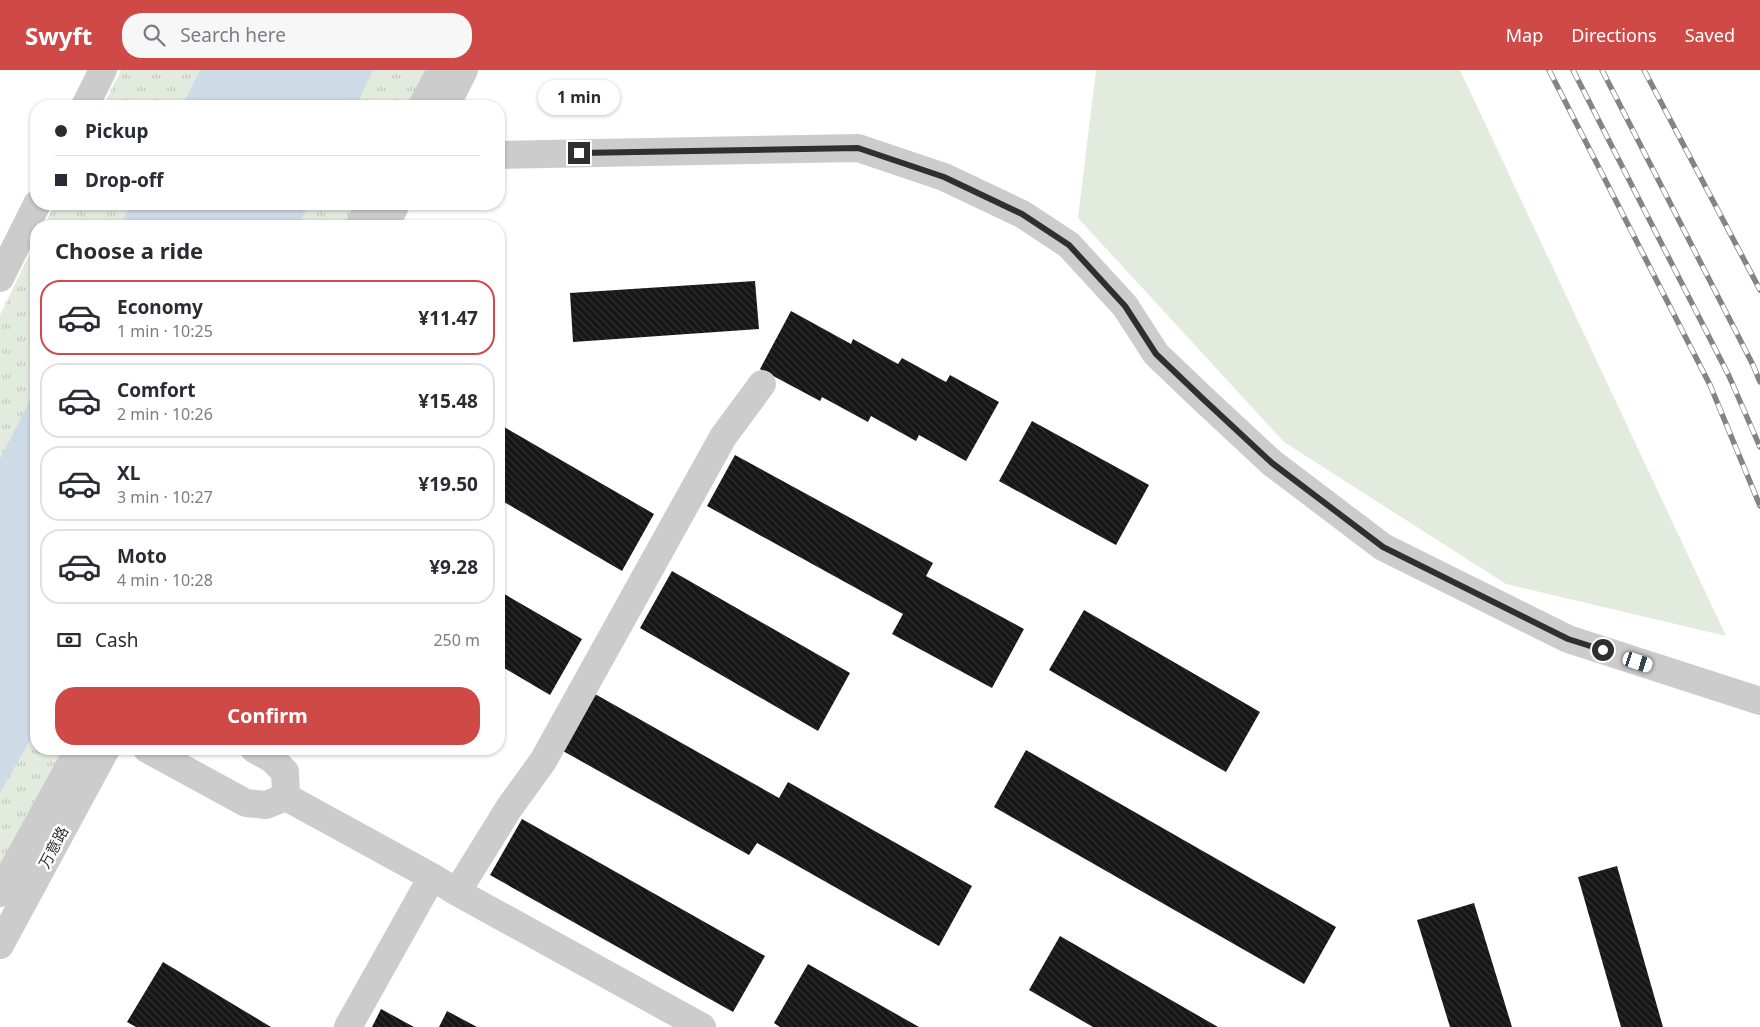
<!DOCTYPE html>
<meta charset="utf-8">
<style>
:root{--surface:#fff;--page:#f7f7f7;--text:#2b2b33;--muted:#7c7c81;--line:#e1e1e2;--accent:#cf4a47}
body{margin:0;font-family:"Noto Sans","Noto Sans SC",sans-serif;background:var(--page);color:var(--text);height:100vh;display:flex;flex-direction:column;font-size:19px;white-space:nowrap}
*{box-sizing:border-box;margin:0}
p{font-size:16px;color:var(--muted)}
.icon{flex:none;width:28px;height:28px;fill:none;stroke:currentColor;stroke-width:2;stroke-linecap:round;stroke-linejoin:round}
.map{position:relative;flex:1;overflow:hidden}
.panel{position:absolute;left:30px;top:150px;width:475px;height:535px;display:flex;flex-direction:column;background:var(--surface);border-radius:20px;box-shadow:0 1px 4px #0004}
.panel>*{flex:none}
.guide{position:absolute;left:30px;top:30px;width:475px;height:110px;border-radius:20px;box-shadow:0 1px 4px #0004;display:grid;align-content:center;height:110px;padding:0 25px;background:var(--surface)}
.end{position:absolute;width:22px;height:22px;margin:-11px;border:6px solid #2f2f2f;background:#fff;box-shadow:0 0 0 2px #fff}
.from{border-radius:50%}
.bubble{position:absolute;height:35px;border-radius:18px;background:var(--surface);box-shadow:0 1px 4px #0004;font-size:16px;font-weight:700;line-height:35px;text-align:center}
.car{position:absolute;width:15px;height:30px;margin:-15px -8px;border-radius:6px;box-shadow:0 0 4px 1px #0007;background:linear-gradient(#fff 24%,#345 0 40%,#fff 0 76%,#345 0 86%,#fff 0)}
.guide b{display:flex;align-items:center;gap:18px;height:48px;font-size:19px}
.guide b+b{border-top:1px solid var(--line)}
.guide i{width:12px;height:12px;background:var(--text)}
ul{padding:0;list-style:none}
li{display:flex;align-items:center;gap:15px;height:75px;margin:0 10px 8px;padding:0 15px;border:2px solid var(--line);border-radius:20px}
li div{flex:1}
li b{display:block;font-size:19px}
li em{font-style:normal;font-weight:700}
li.active{border-color:var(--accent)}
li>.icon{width:45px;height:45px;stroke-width:1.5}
h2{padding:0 25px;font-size:22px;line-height:60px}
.pay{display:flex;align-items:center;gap:12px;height:55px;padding:0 25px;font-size:19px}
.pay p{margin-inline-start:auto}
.action{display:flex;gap:10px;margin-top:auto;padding:10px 25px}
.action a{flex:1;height:58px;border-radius:20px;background:var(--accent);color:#fff;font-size:20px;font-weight:700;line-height:58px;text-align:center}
header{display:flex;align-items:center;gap:30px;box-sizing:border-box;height:70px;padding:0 25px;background:var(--accent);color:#fff}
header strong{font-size:24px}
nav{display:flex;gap:28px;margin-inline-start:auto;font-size:18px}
.search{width:350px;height:45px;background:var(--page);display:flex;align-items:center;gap:12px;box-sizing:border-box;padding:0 18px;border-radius:20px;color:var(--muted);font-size:19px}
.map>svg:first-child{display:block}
</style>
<header>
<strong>Swyft</strong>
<div class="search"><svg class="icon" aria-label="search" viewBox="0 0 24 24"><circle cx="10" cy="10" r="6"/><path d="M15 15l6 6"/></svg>Search here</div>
<nav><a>Map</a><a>Directions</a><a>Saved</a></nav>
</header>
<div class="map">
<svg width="1760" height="957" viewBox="0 0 1760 957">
<defs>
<pattern id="park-tufts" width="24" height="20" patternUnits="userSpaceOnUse" patternTransform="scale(1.25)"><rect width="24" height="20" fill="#e3eade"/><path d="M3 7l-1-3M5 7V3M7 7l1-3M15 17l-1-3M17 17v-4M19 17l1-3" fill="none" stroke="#c3c9bf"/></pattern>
<pattern id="building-back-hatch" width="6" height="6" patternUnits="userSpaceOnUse" patternTransform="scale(1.25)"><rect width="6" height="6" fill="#161616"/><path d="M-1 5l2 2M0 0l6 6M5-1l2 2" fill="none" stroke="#303030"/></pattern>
</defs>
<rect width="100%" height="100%" fill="#fff"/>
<path fill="#e3eade" d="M1096 0H1460L1726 566 1506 514 1284 372 1078 148Z"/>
<path fill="url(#park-tufts)" d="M121 0H426L408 36H103Z
M55 134H359L348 156H44Z
M36 171V679H67L0 798V245Z"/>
<path fill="#cddbe7" d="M200 0H373L356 36H182Z
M131 134H309L298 156H120Z
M36 318V660L0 723V389Z"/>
<path fill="url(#building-back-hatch)" d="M755 211 759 259 573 272 570 223Z
M791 241 851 274 853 269 898 294 902 288 946 312 950 305 999 332 966 391 919 365 916 371 871 346 868 352 822 327 820 331 760 299Z
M1032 351 1149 415 1116 475 999 411Z
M499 354 654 444 622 501 499 429Z
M735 385 933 493 926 506 1024 559 992 618 892 564 903 544 707 436Z
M672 501 850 603 818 661 640 558Z
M499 521 582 569 550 625 499 595Z
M1084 540 1260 642 1226 702 1049 600Z
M595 624 779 728 788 712 972 816 939 876 757 773 749 785 563 681Z
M1026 680 1336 857 1304 914 994 737Z
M522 749 765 886 733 942 490 805Z
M1617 796 1663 957H1621L1578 807Z
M1474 833 1512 957H1450L1417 850Z
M1060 866 1218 957H1093L1029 920Z
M163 892 271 957H136L127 952Z
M808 894 919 957H780L774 953Z
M381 939 414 957H372Z
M447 941 477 957H439Z"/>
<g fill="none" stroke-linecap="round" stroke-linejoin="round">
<path stroke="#ccc" stroke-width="28" d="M85 36 103 0
M499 85 858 78 944 107 1022 144 1069 175 1125 236 1156 284 1201 327 1272 393 1383 477 1568 569 1760 631
M0 208 37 134
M147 679 246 733 266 735 286 727 432 807 457 822 509 738 543 691 723 367 762 314
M254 679 272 689 285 702 286 727
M457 822 702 957
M348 957 432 807"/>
<path stroke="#ccc" stroke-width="28" d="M422 36 441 0
M446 36 464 0
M359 156 371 134
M385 156 396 134
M0 823 79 679
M0 875 106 679"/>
<defs>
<path id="rail" d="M1549 0 1710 315 1760 436
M1573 0 1729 306 1760 377
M1602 0 1753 295 1760 312
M1644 0 1760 220"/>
</defs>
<use href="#rail" stroke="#848484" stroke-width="5.5"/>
<use href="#rail" stroke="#fff" stroke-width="4" stroke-dasharray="11" stroke-linecap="butt"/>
</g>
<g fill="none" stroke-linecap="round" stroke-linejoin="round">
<path stroke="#2f2f2f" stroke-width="6" d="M579 83 858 78 944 107 1022 144 1069 175 1125 236 1156 284 1201 327 1272 393 1383 477 1568 569 1603 580"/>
</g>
<g text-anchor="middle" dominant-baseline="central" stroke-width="5" stroke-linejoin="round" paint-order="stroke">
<g font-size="15" fill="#2f2f2f" stroke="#fff">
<text transform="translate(53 777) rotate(-62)">万意路</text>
</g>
</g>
</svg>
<i class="end from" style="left:1603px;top:580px"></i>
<i class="end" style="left:579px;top:83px"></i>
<div class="bubble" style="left:538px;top:10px;width:82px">1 min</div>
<i class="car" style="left:1638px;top:592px;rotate:108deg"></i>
<div class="guide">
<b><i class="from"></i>Pickup</b>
<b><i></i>Drop-off</b>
</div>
<section class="panel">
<h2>Choose a ride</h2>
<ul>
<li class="active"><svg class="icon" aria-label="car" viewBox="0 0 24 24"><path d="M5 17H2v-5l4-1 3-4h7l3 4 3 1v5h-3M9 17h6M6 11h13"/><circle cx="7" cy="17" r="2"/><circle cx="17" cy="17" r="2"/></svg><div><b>Economy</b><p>1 min · 10:25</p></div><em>¥11.47</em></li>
<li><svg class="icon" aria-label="car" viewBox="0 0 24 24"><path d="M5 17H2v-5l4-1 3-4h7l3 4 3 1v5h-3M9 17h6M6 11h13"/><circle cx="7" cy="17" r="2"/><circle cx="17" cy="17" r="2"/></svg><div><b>Comfort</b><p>2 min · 10:26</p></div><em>¥15.48</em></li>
<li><svg class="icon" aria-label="car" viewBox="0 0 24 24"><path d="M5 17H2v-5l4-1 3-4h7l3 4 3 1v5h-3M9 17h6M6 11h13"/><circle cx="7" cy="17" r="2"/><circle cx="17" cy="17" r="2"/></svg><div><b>XL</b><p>3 min · 10:27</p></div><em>¥19.50</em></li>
<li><svg class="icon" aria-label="car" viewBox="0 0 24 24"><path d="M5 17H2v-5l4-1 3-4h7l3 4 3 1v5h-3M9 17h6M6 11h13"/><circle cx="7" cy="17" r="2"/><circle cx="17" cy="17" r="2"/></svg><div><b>Moto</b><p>4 min · 10:28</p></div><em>¥9.28</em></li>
</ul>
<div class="pay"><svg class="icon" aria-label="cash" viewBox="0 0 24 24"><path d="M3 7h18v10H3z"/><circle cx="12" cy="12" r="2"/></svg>Cash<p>250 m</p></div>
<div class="action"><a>Confirm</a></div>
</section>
</div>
